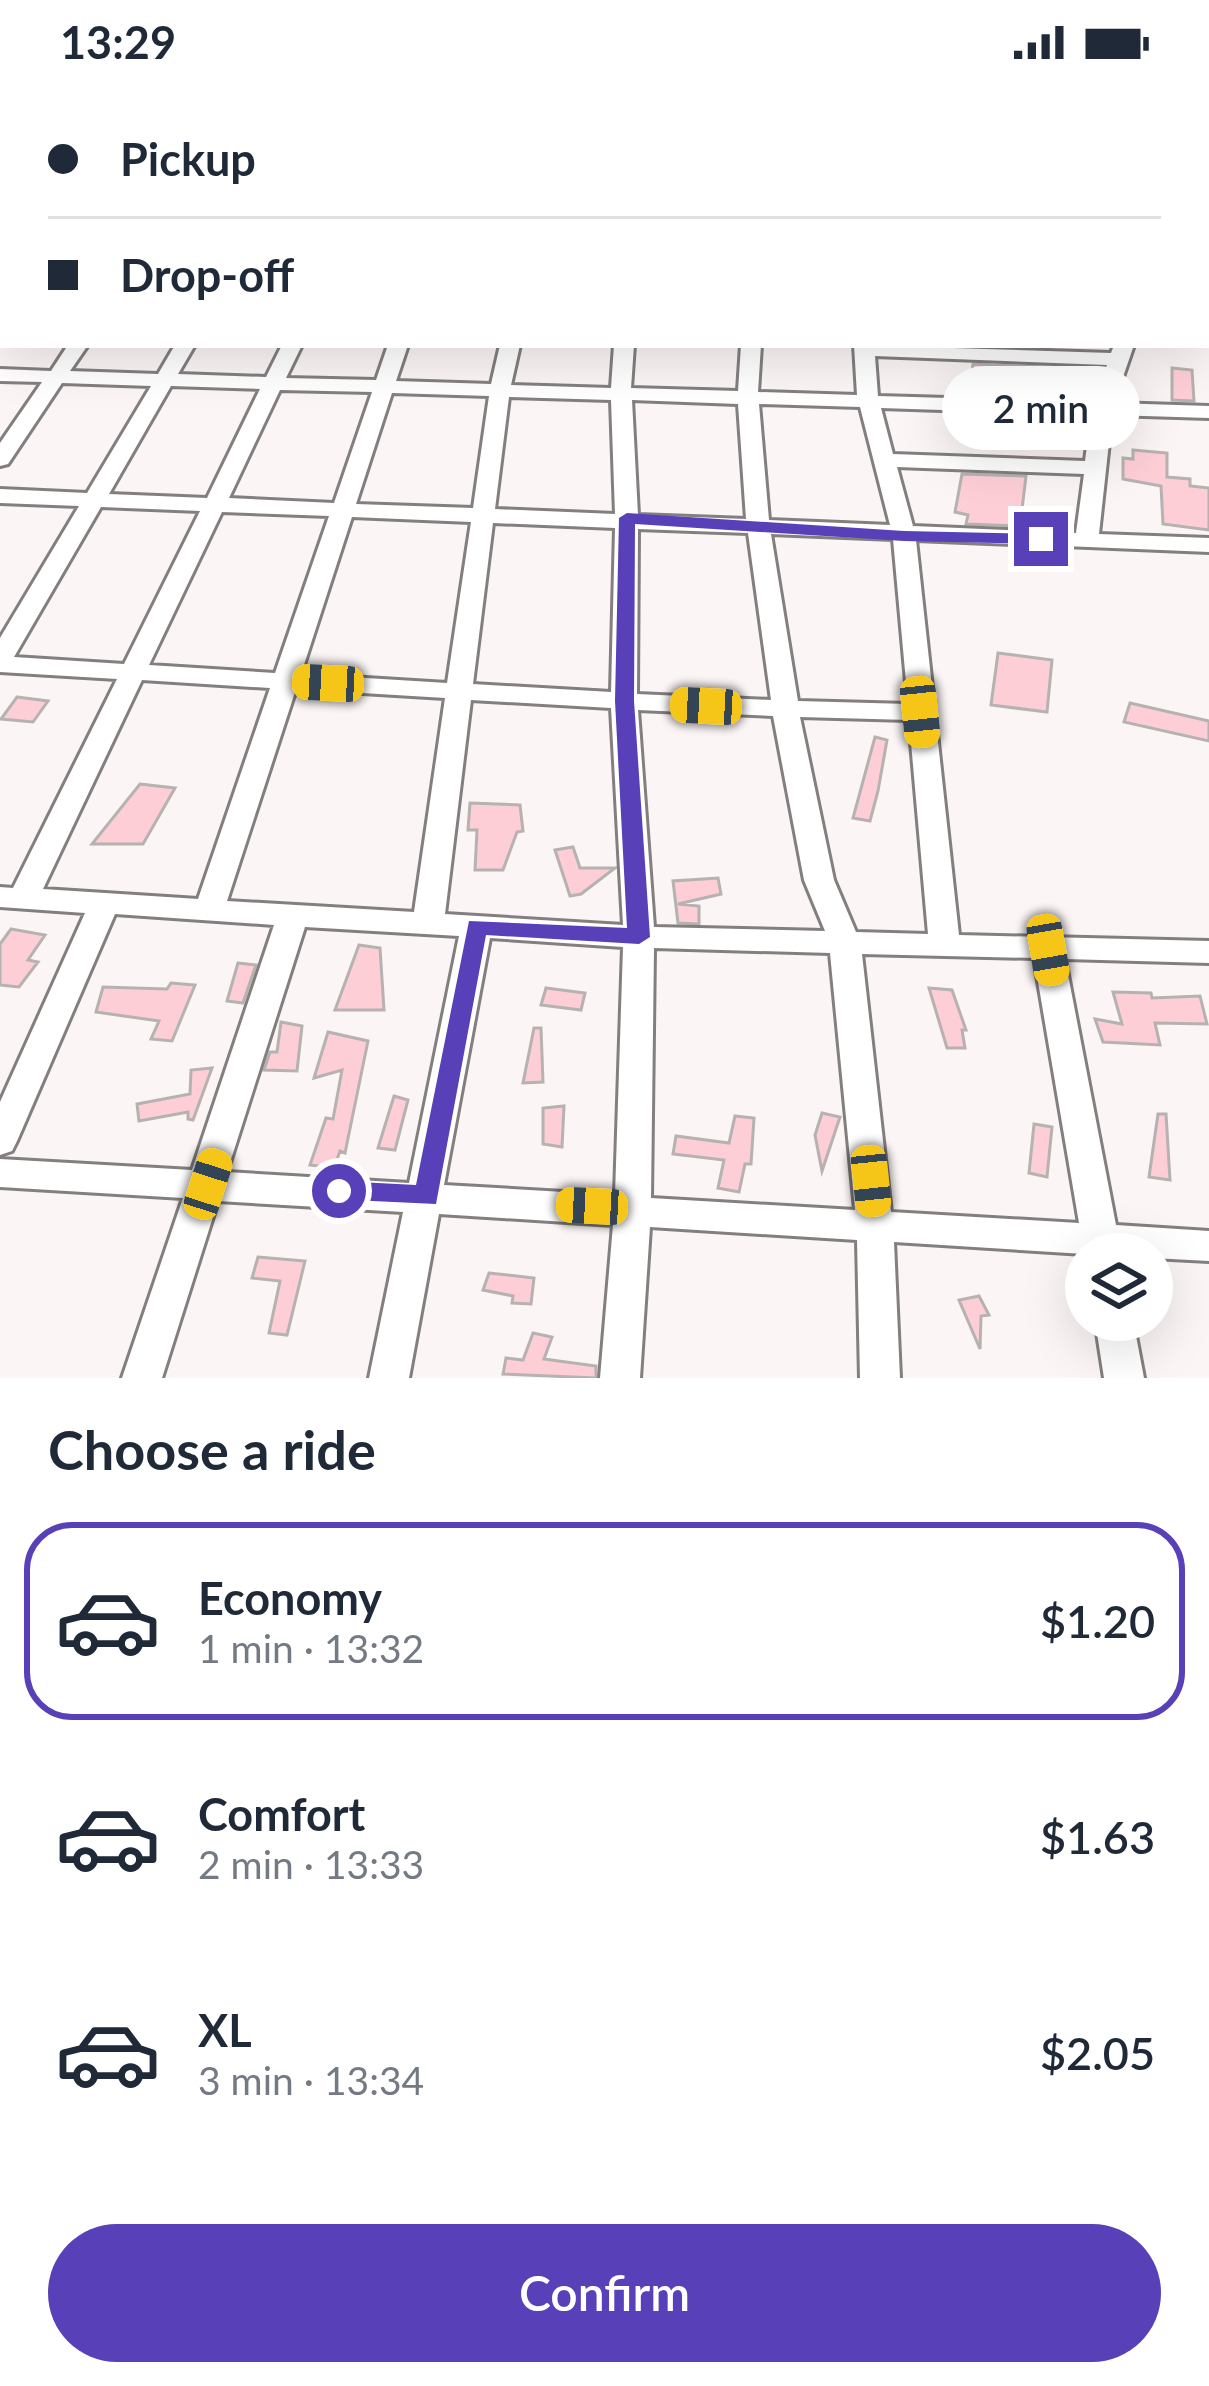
<!DOCTYPE html>
<meta charset="utf-8">
<style>
:root{--surface:#fff;--page:#f2f2f3;--text:#1f2937;--muted:#747a83;--line:#e0e1e3;--accent:#5740b8}
body{margin:0;font-family:Lato,sans-serif;background:var(--page);color:var(--text);height:100vh;display:flex;flex-direction:column;font-size:45px;white-space:nowrap}
*{box-sizing:border-box;margin:0}
p{font-size:39px;color:var(--muted)}
.icon{flex:none;width:66px;height:66px;fill:none;stroke:currentColor;stroke-width:2;stroke-linecap:round;stroke-linejoin:round}
.map{position:relative;height:1294px;overflow:hidden}
.sheet{display:flex;flex-direction:column;background:var(--surface);flex:1}
.sheet>*{flex:none}
.hud{position:absolute;left:0px;top:0px;width:1209px;height:264px;box-shadow:0 12px 48px #0002;display:grid;align-content:center;height:264px;padding:0 48px;background:var(--surface)}
.controls{position:absolute;left:1065px;top:1149px;display:grid;gap:24px}
.controls a{display:grid;place-items:center;width:108px;height:108px;border-radius:50%;background:var(--surface);box-shadow:0 12px 48px #0002;font-size:60px}
.end{position:absolute;width:54px;height:54px;margin:-27px;border:15px solid #5740b8;background:#fff;box-shadow:0 0 0 6px #fff}
.from{border-radius:50%}
.bubble{position:absolute;height:84px;border-radius:42px;background:var(--surface);box-shadow:0 12px 48px #0002;font-size:39px;font-weight:600;line-height:84px;text-align:center}
.car{position:absolute;width:36px;height:72px;margin:-36px -18px;border-radius:15px;box-shadow:0 0 9px 3px #0007;background:linear-gradient(#f5c518 24%,#345 0 40%,#f5c518 0 76%,#345 0 86%,#f5c518 0)}
.hud b{display:flex;align-items:center;gap:42px;height:114px;font-size:45px}
.hud b+b{border-top:3px solid var(--line)}
.hud i{width:30px;height:30px;background:var(--text)}
ul{padding:0;list-style:none}
li{display:flex;align-items:center;gap:36px;height:198px;margin:0 24px 18px;padding:0 24px;border:6px solid transparent;border-radius:48px}
li div{flex:1}
li b{display:block;font-size:45px}
li em{font-style:normal;font-weight:600}
li.active{border-color:var(--accent)}
li>.icon{width:108px;height:108px;stroke-width:1.5}
h2{padding:0 48px;font-size:54px;line-height:144px}
.cta{display:flex;gap:24px;margin-top:auto;padding:24px 48px}
.cta a{flex:1;height:138px;border-radius:72px;background:var(--accent);color:#fff;font-size:48px;font-weight:600;line-height:138px;text-align:center}
.status{display:flex;justify-content:space-between;align-items:center;height:84px;padding:0 60px;background:var(--surface);direction:ltr}
.status svg{height:33px;fill:currentColor}
.map>svg:first-child{display:block}
</style>
<div class="status"><b>13:29</b><svg viewBox="0 0 49 12"><path d="M0 12V9h3v3zM5 12V6h3v6zM10 12V3h3v9zM15 12V0h3v12zM26 1h20v11H26zM47 4h2v5h-2z"/></svg></div>
<div class="map">
<svg width="1209" height="1294" viewBox="0 0 1209 1294">
<rect width="100%" height="100%" fill="#fbf6f5"/>
<path fill="#fdced5" stroke="#b6b2b2" stroke-width="3" d="M973 280 990 281V286L991 281 1066 284 1063 313 1028 312 985 302 988 291 972 290Z
M1172 284 1192 286 1194 317 1172 316Z
M1133 366 1167 369V393L1190 395V402L1209 404V446L1163 440 1161 402 1123 395V374L1133 375Z
M962 390 1026 392 1020 442 966 440 968 431 955 428Z
M998 569 1052 576 1047 628 991 621Z
M17 613 48 617 33 638 1 635Z
M1130 619 1209 637V657L1124 638Z
M875 653 887 656 878 707 870 737 853 734Z
M140 700 175 704 143 760H92Z
M470 719 520 721 523 747 517 748 503 786H475L477 746H468Z
M573 763 580 784H615L581 810 570 812 555 766Z
M718 794 721 810 678 820 699 822V840L678 839 673 797Z
M11 845 45 851 28 876 38 878 19 903 0 901V860Z
M359 861 380 864 384 926H335Z
M238 879 256 881 243 919 227 917Z
M171 899 195 901 172 957 151 955 159 937 96 928 103 903 167 905Z
M546 904 585 909 581 926 541 921Z
M929 904 952 906 966 946H962L965 964H947Z
M1113 908 1151 909 1152 914 1200 912 1207 940 1155 939 1160 961 1103 958 1095 935 1122 940Z
M281 938 302 942 297 987 264 986 270 968H277Z
M534 944H541L543 998 523 999Z
M328 948 368 957 345 1069 340 1067 334 1084 310 1081 326 1034 333 1035 342 986 314 994Z
M212 984 193 1036 188 1035V1028L139 1037 137 1020 190 1010 191 986Z
M394 1012 408 1016 395 1066 378 1064Z
M564 1022 562 1063 543 1060V1024Z
M822 1029 840 1033 822 1087 815 1051Z
M1158 1030H1166L1170 1096 1149 1093Z
M735 1032 754 1034 751 1080H745L739 1108 718 1104 724 1076 673 1070 676 1052 729 1059Z
M1034 1040 1052 1043 1047 1093 1029 1089Z
M258 1173 305 1177 287 1251 269 1249 280 1197 252 1194Z
M489 1189 534 1194 531 1220 512 1219 513 1212 483 1206Z
M979 1212 989 1231 981 1232 980 1265 959 1216Z
M533 1249 552 1253 544 1275 596 1282V1294L503 1290 506 1274 523 1276Z"/>
<g fill="none" stroke-linecap="round" stroke-linejoin="round">
<defs>
<path id="minor" d="M462 0H487L489 3H464Z
M963 0H1013L1015 3H965Z
M1036 0H1050V3H1036Z
M0 2 8 3H3L0 13Z
M1206 15H1209V23H1206Z
M0 38H3V48H0Z
M3 91V104L0 105V92Z
M1206 173H1209V183H1206Z
M0 183H3V193H0Z
M3 214V229L0 230V215Z
M1206 226H1209V238H1206Z
M68 261H88L70 287 158 290 175 261H195L178 290 266 293 282 261H302L286 294 376 296 388 261H408L396 297 491 300 500 261H520L511 301 611 304 614 261H634L631 304 738 307 741 261H761L758 308 857 311 854 261 1111 269 1114 261H1134L1114 319 1209 322V334L1112 331 1099 450 1209 454V468L916 456 959 851 1209 857V879L1065 875 1116 1141 1209 1147V1177L1152 1174V1170L1086 1173 1084 1170 894 1158 900 1294H860L857 1156 650 1143 640 1294H600L613 1141 439 1130 409 1294H369L403 1128 218 1117 162 1294H122L183 1114 0 1103V1075L192 1086 274 841 115 830 17 1057 12 1067 0 1071V1018L85 829 0 823V803L13 804 117 595 0 588V554L79 422 0 419V405L87 409 151 302 62 299 8 380 0 382V359L42 298 0 297V285L51 287ZM875 272 1107 281 1094 318 878 312ZM171 302 260 305 207 414 109 410ZM280 306 372 308 334 419 229 414ZM392 309 489 312 473 424 356 420ZM509 313 611 316 615 430 495 425ZM632 316 738 320 746 435 638 431ZM759 320 860 323 890 441 769 436ZM881 324 1091 331 1085 377 893 370ZM897 383 1084 390 1076 449 913 442ZM101 423 200 427 124 580 14 573ZM222 428 329 432 275 589 149 581ZM352 433 471 438 447 599 301 590ZM493 439 615 444 611 608 473 600ZM638 445 748 449 771 616 637 610ZM771 450 893 455 908 620 798 617ZM142 596 270 604 198 815 43 805ZM296 605 445 614 414 828 227 817ZM471 616 611 624 623 841 445 830ZM638 626 773 632 804 796 825 847 654 843ZM800 633 909 636 928 850 856 848 834 796ZM305 843 459 852 409 1099 227 1088ZM490 854 623 863 615 1111 444 1101ZM654 864 830 869 855 1126 651 1114ZM862 870 1034 874 1079 1139 891 1128Z
M1095 1236H1133L1144 1294H1104Z"/>
<path id="major" d="M756 0H785L787 3H758Z
M1206 92 1209 93V105L1206 104Z"/>
</defs>
<use href="#minor" stroke="#837f7e" stroke-width="6"/>
<use href="#major" stroke="#837f7e" stroke-width="6"/>
<use href="#minor" fill="#fff" fill-rule="evenodd"/>
<use href="#major" fill="#fff" fill-rule="evenodd"/>
</g>
<path fill="#5740b8" d="M627 429 904 447 1041 450 1050 455 1041 460 904 457 635 440 634 617 650 853 639 860 486 851 436 1120 330 1115 326 1107 339 1097 416 1101 469 837 627 844 615 617 619 434Z"/>
</svg>
<div class="controls">
<a><svg class="icon" aria-label="layers" viewBox="0 0 24 24"><path d="M12 4l9 5-9 5-9-5zM3 14l9 5 9-5"/></svg></a>
</div>
<i class="end from" style="left:339px;top:1107px"></i>
<i class="end" style="left:1041px;top:455px"></i>
<div class="bubble" style="left:942px;top:282px;width:198px">2 min</div>
<i class="car" style="left:328px;top:599px;rotate:273deg"></i>
<i class="car" style="left:706px;top:622px;rotate:273deg"></i>
<i class="car" style="left:920px;top:628px;rotate:174deg"></i>
<i class="car" style="left:1048px;top:866px;rotate:170deg"></i>
<i class="car" style="left:871px;top:1097px;rotate:174deg"></i>
<i class="car" style="left:208px;top:1100px;rotate:18deg"></i>
<i class="car" style="left:592px;top:1122px;rotate:273deg"></i>
<div class="hud">
<b><i class="from"></i>Pickup</b>
<b><i></i>Drop-off</b>
</div>
</div>
<section class="sheet">
<h2>Choose a ride</h2>
<ul>
<li class="active"><svg class="icon" aria-label="car" viewBox="0 0 24 24"><path d="M5 17H2v-5l4-1 3-4h7l3 4 3 1v5h-3M9 17h6M6 11h13"/><circle cx="7" cy="17" r="2"/><circle cx="17" cy="17" r="2"/></svg><div><b>Economy</b><p>1 min · 13:32</p></div><em>$1.20</em></li>
<li><svg class="icon" aria-label="car" viewBox="0 0 24 24"><path d="M5 17H2v-5l4-1 3-4h7l3 4 3 1v5h-3M9 17h6M6 11h13"/><circle cx="7" cy="17" r="2"/><circle cx="17" cy="17" r="2"/></svg><div><b>Comfort</b><p>2 min · 13:33</p></div><em>$1.63</em></li>
<li><svg class="icon" aria-label="car" viewBox="0 0 24 24"><path d="M5 17H2v-5l4-1 3-4h7l3 4 3 1v5h-3M9 17h6M6 11h13"/><circle cx="7" cy="17" r="2"/><circle cx="17" cy="17" r="2"/></svg><div><b>XL</b><p>3 min · 13:34</p></div><em>$2.05</em></li>
</ul>
<div class="cta"><a>Confirm</a></div>
</section>
